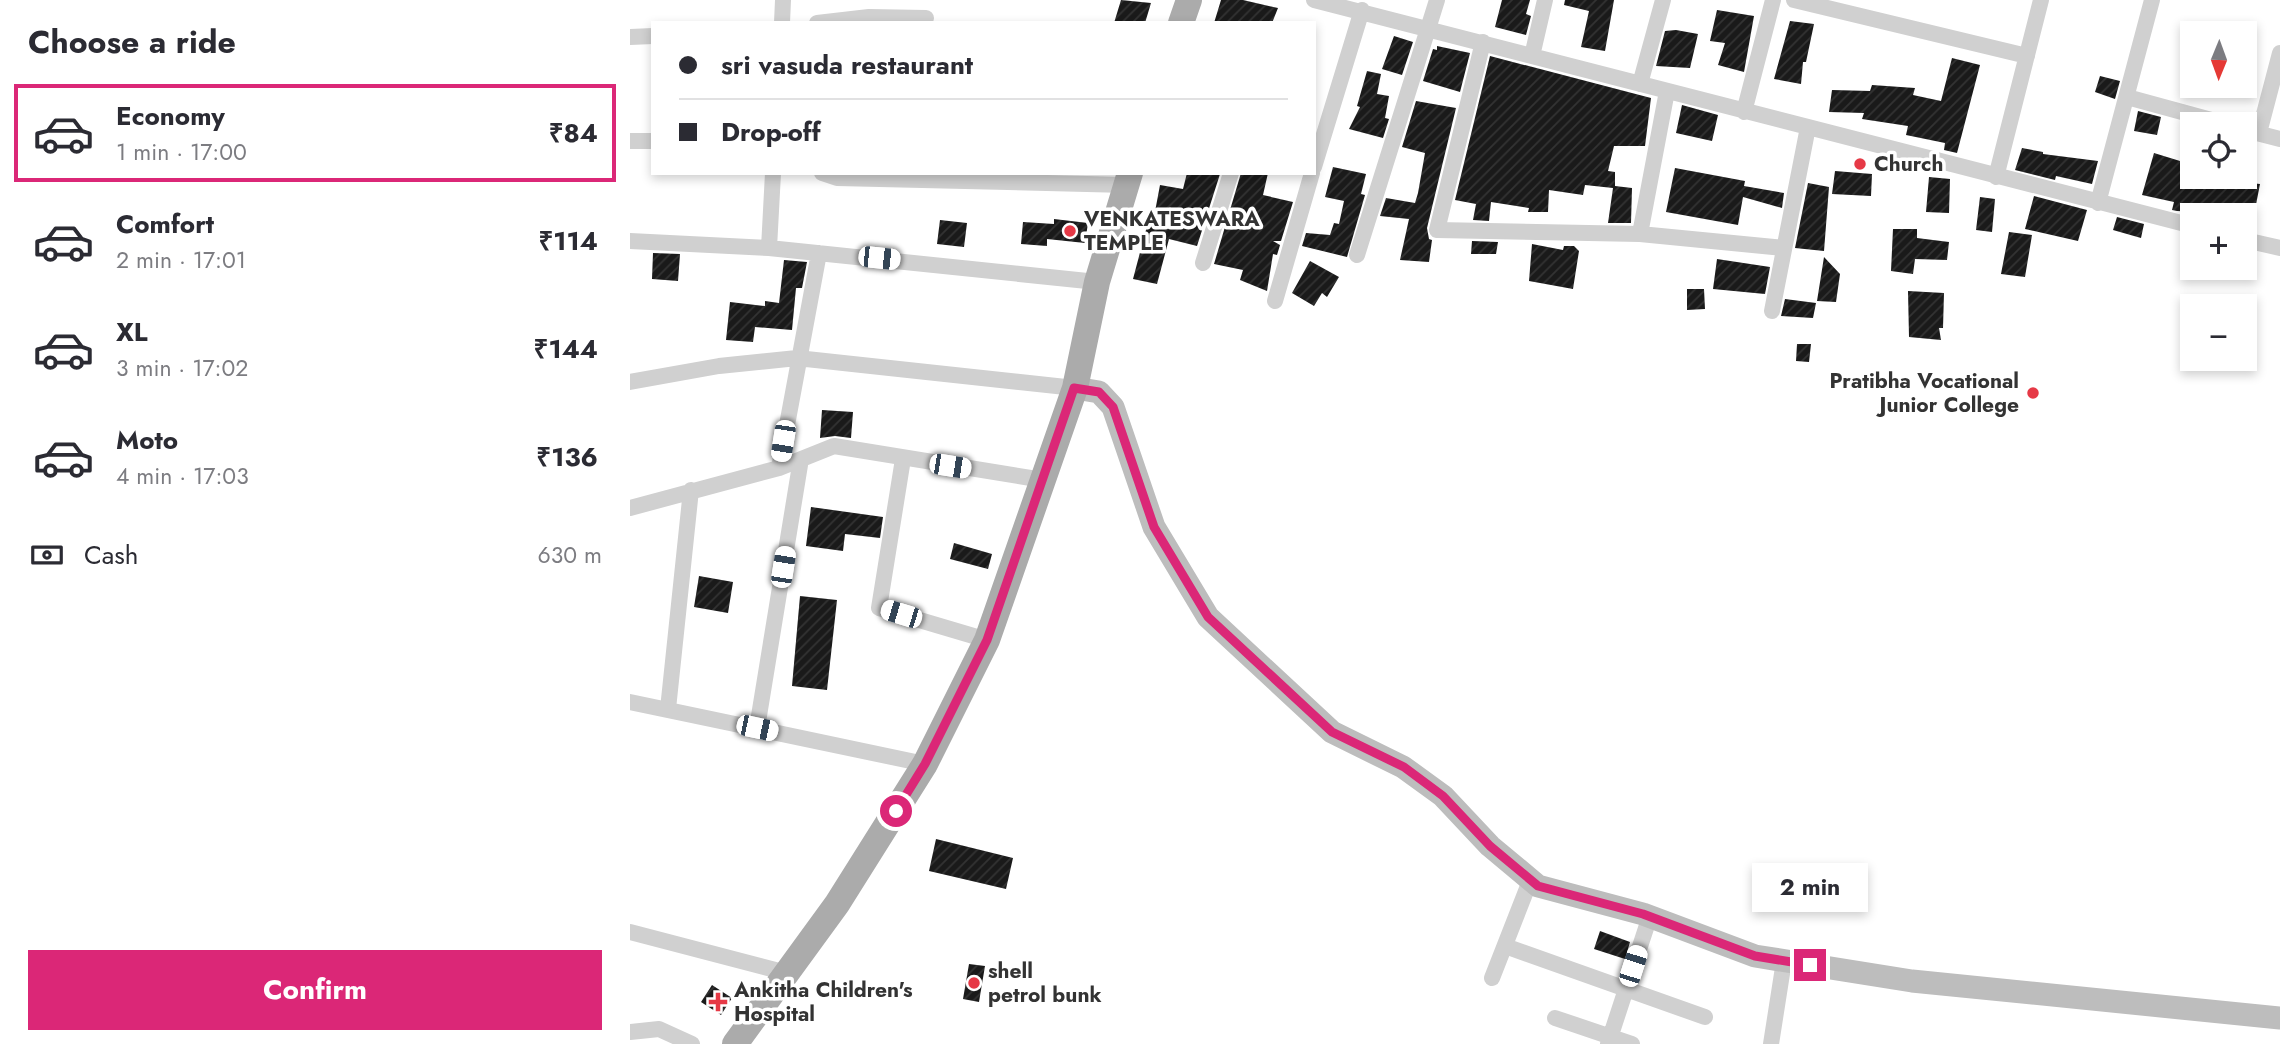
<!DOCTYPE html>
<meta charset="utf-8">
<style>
:root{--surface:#fff;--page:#f7f7f7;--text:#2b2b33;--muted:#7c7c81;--line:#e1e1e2;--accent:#db2777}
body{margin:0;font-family:Jost,sans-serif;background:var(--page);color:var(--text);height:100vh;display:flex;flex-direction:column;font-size:26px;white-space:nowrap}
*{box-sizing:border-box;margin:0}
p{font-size:23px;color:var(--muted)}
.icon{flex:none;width:38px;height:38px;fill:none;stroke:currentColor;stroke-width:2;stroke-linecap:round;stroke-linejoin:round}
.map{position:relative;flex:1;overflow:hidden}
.panel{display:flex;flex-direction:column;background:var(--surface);width:630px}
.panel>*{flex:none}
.hud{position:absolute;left:21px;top:21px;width:665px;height:154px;border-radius:0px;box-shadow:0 4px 10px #0003;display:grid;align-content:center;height:154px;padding:0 28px;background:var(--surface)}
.needle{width:46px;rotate:181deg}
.buttons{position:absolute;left:1550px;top:21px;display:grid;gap:14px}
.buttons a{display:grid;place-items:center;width:77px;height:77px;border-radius:0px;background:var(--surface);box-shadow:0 4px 10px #0003;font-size:35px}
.end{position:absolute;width:32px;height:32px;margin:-16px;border:9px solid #db2777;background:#fff;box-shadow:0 0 0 4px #fff}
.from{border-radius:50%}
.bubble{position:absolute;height:49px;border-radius:0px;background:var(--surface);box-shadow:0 4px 10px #0003;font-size:23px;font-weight:700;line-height:49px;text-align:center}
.car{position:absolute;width:21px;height:42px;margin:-21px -10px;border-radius:9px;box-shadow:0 0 5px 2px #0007;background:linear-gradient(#fff 24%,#345 0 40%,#fff 0 76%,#345 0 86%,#fff 0)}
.hud b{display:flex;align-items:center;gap:24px;height:66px;font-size:26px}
.hud b+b{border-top:2px solid var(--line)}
.hud i{width:18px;height:18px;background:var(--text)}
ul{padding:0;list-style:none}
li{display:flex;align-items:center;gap:21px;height:98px;margin:0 14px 10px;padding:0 14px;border:4px solid transparent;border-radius:0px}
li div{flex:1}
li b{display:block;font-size:26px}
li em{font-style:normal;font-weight:700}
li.current{border-color:var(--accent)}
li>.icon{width:63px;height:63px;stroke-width:1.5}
h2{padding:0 28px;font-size:32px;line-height:84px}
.pay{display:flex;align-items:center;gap:18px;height:77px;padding:0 28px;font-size:26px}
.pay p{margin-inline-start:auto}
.primary-button{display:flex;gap:14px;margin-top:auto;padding:14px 28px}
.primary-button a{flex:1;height:80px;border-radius:0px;background:var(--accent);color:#fff;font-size:28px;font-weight:700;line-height:80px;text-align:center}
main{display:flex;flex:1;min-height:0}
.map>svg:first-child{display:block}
</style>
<main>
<section class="panel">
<h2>Choose a ride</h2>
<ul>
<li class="current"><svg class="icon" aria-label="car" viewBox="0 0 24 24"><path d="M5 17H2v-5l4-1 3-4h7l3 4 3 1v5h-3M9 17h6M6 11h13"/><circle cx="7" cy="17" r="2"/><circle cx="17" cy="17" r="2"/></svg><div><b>Economy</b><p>1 min · 17:00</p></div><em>₹84</em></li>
<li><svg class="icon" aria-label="car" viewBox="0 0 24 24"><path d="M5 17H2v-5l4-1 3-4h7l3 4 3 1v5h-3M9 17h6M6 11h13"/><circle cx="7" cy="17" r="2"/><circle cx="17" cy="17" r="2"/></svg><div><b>Comfort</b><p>2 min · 17:01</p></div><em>₹114</em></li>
<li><svg class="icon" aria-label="car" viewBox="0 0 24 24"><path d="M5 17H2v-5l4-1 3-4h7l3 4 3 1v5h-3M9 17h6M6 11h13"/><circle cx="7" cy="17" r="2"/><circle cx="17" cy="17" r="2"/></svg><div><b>XL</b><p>3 min · 17:02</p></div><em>₹144</em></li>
<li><svg class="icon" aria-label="car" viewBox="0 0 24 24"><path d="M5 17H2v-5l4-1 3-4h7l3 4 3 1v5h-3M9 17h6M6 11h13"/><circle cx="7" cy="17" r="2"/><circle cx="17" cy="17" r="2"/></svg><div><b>Moto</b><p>4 min · 17:03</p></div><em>₹136</em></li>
</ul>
<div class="pay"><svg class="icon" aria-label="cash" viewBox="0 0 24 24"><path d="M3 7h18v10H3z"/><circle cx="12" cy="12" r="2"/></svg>Cash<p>630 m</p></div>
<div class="primary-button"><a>Confirm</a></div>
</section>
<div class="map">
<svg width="1650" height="1044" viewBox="0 0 1650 1044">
<defs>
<pattern id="building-hatch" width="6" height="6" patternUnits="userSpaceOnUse" patternTransform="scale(1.75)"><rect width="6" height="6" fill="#1a1a1a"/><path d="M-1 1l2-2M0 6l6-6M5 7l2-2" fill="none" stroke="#333"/></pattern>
</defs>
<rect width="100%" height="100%" fill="#fff"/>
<path fill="url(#building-hatch)" d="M491 0 521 3 515 23H484Z
M591 0H613L648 8 642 23H584Z
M872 0H900L896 14 901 16 896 35 865 27Z
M935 0H984L975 51 951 47 959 11 934 5Z
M1087 10 1124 16 1114 72 1088 65 1095 43 1080 41Z
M1160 21 1184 24 1176 62H1173L1171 84 1144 79Z
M1046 30 1068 34 1060 68 1026 66 1035 31Z
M764 36 783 42 772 75 752 69Z
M807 46 840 53 830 92 793 81 803 49 807 50Z
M860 56 1021 98 1015 146H984L978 171 985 172V186L1002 188 1001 223H978L983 188 955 185 953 195 919 190 918 212H898L899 208 861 202 859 221 843 220 846 204 825 200Z
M1322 58 1350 65 1327 153 1314 150 1315 143 1276 135 1278 126 1232 119 1234 113 1199 112 1202 90 1240 91 1242 85 1285 88 1283 95 1311 101Z
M737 71 751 74 747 94 759 96 755 118 759 119 753 138 719 129 730 107 727 106Z
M1470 76 1490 81 1485 99 1465 92Z
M786 101 826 108 797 228 799 239 802 240 799 262 770 260 779 219 750 216 756 198 785 203 788 193 795 153 772 147Z
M1052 105 1088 115 1082 141 1046 133Z
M1508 111 1531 117 1527 135 1504 131Z
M1392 148 1413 152V154L1468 161 1462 184 1426 176 1425 180 1385 170Z
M1524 153 1563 165V177H1603L1602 181 1630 184 1624 215 1547 211 1542 210 1544 202 1512 195Z
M703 167 736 174 731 194 735 195 717 257 672 246 676 233 700 235 704 223 709 224 714 201 695 197Z
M1045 168 1115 181 1114 186 1154 193 1152 208 1113 197 1108 225 1036 212Z
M1205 171 1242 174 1241 196 1202 194Z
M557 173 590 174 567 246 539 239 527 284 503 279 517 226 520 227 524 217 530 185 553 189Z
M611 173H638L633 195 663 202 651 241H643L650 245 647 255 643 254 637 291 610 280 613 270 584 264Z
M1299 177 1320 179 1319 213 1296 212Z
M1178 183 1199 187 1194 251 1165 248Z
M1404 196 1457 210 1448 241 1395 229Z
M1350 197 1365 199 1362 232 1346 230Z
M1487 217 1514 224 1511 238 1483 230Z
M424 219 458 223 455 243 417 239V246L391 244 393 222 424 224Z
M310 220 337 223 334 247 307 244Z
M1263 229H1287V238L1319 242 1317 260 1285 259 1283 274 1261 271Z
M1379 232 1402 235 1395 277 1371 274Z
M842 241 868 242 866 254H841Z
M902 244 933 250 934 246H944L949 251 943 289 899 281Z
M23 253 50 254 48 281 22 279Z
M1194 257 1210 274 1206 302 1187 301Z
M1087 259 1140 267 1135 294 1083 289Z
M154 260 177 262 172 288H166L162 330 125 327 123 342 96 340 100 302 135 306V301L149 303Z
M680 261 709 277 697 297 692 293 684 306 662 293Z
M1057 289H1074L1075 309 1057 310Z
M1278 291 1314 293 1313 328H1309L1311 340 1279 337Z
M1155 299 1186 303 1183 318 1151 316Z
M1167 344H1181L1179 362 1166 361Z
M192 410 223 412 221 438 205 436 190 438Z
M181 507 253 517 250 538 215 534 213 551 176 546Z
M324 543 362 554 358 569 320 559Z
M69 576 103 582 98 613 64 607Z
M170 596 207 600 197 690 162 686Z
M306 839 383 858 376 889 299 871Z
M970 931 1000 942 995 959 964 949Z
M339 964 355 966 349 1002 333 999Z
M82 985 102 998 91 1015 71 1002Z"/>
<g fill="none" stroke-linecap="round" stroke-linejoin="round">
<path stroke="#d0d0d0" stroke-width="16" d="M684 0 1563 226
M1164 0 1397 56
M152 23 153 0
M187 23 239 17 296 18
M0 37 23 36
M853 42 807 230 1010 234 1154 248
M902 56 915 0
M1010 84 1033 0
M1497 97 1596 124
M1114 112 1143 0
M1615 130 1650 139
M1629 133 1650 53
M0 141H23
M684 167 732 10
M192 173 207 178 497 185
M1366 177 1411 0
M1468 203 1522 0
M1010 234 1037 91
M1615 240 1650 248
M0 241 139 248 467 282
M139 248 143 173
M727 255 807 0
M573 263 601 173
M645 301 682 173
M1142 311 1178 127
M0 382 89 366 167 358 445 388
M273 459 249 608 357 640
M149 468 189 253
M0 508 149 468 204 446 413 480
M0 702 295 764
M38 709 61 490
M127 728 171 459
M0 932 157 973
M875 946 1075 1017
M862 978 900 881
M925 1018 1002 1044
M0 1032 29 1029 62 1044
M978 1044 1020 916
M1141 1044 1154 961"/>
<path stroke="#bdbdbd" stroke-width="23" d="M445 388 469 392 483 407 524 527 578 617 702 732 773 767 813 796 860 846 908 886 1013 914 1125 956 1282 981 1650 1018"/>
<path stroke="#ababab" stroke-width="26" d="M551 23 559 0
M105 1044 207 904 295 764 357 640 445 388 467 282 500 173"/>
</g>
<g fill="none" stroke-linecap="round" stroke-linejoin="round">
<path stroke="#db2777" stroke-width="9" d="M266 811 295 764 357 640 444 388 469 392 483 407 524 527 578 617 702 732 774 767 813 796 860 846 908 886 1013 914 1125 956 1180 965"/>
</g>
<g fill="#e63946" stroke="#fff" stroke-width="2.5">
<circle cx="1230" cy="164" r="7"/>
<circle cx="440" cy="231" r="7"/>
<circle cx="1403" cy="393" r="7"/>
<circle cx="344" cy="983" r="7"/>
<path d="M84.5 991.5h7v7h7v7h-7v7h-7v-7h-7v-7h7z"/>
</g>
<g text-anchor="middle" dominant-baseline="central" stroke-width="7" stroke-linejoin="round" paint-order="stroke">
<g font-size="21" font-weight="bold" fill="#333" stroke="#fff" text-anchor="start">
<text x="1244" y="164">Church</text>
<text x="454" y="219">VENKATESWARA<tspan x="454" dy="24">TEMPLE</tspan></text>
<text x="1389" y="381" text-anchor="end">Pratibha Vocational<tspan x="1389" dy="24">Junior College</tspan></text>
<text x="358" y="971">shell<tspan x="358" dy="24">petrol bunk</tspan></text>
<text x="104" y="990">Ankitha Children's<tspan x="104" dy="24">Hospital</tspan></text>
</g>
</g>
</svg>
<div class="buttons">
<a><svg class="needle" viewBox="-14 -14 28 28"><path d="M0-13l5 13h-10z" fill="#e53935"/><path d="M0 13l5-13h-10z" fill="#7c7c81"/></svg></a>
<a><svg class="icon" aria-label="locate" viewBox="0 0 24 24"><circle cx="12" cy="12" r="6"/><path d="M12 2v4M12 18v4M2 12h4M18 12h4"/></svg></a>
<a>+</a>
<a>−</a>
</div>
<i class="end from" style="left:266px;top:811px"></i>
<i class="end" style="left:1180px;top:965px"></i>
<div class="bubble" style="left:1122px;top:863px;width:116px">2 min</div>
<i class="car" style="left:249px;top:258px;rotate:96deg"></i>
<i class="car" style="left:153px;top:441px;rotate:189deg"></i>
<i class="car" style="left:320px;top:466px;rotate:99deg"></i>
<i class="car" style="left:153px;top:567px;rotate:9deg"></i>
<i class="car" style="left:271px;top:614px;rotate:287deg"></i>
<i class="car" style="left:127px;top:728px;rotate:102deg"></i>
<i class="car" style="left:1003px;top:966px;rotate:18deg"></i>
<div class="hud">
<b><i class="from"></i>sri vasuda restaurant</b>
<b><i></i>Drop-off</b>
</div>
</div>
</main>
